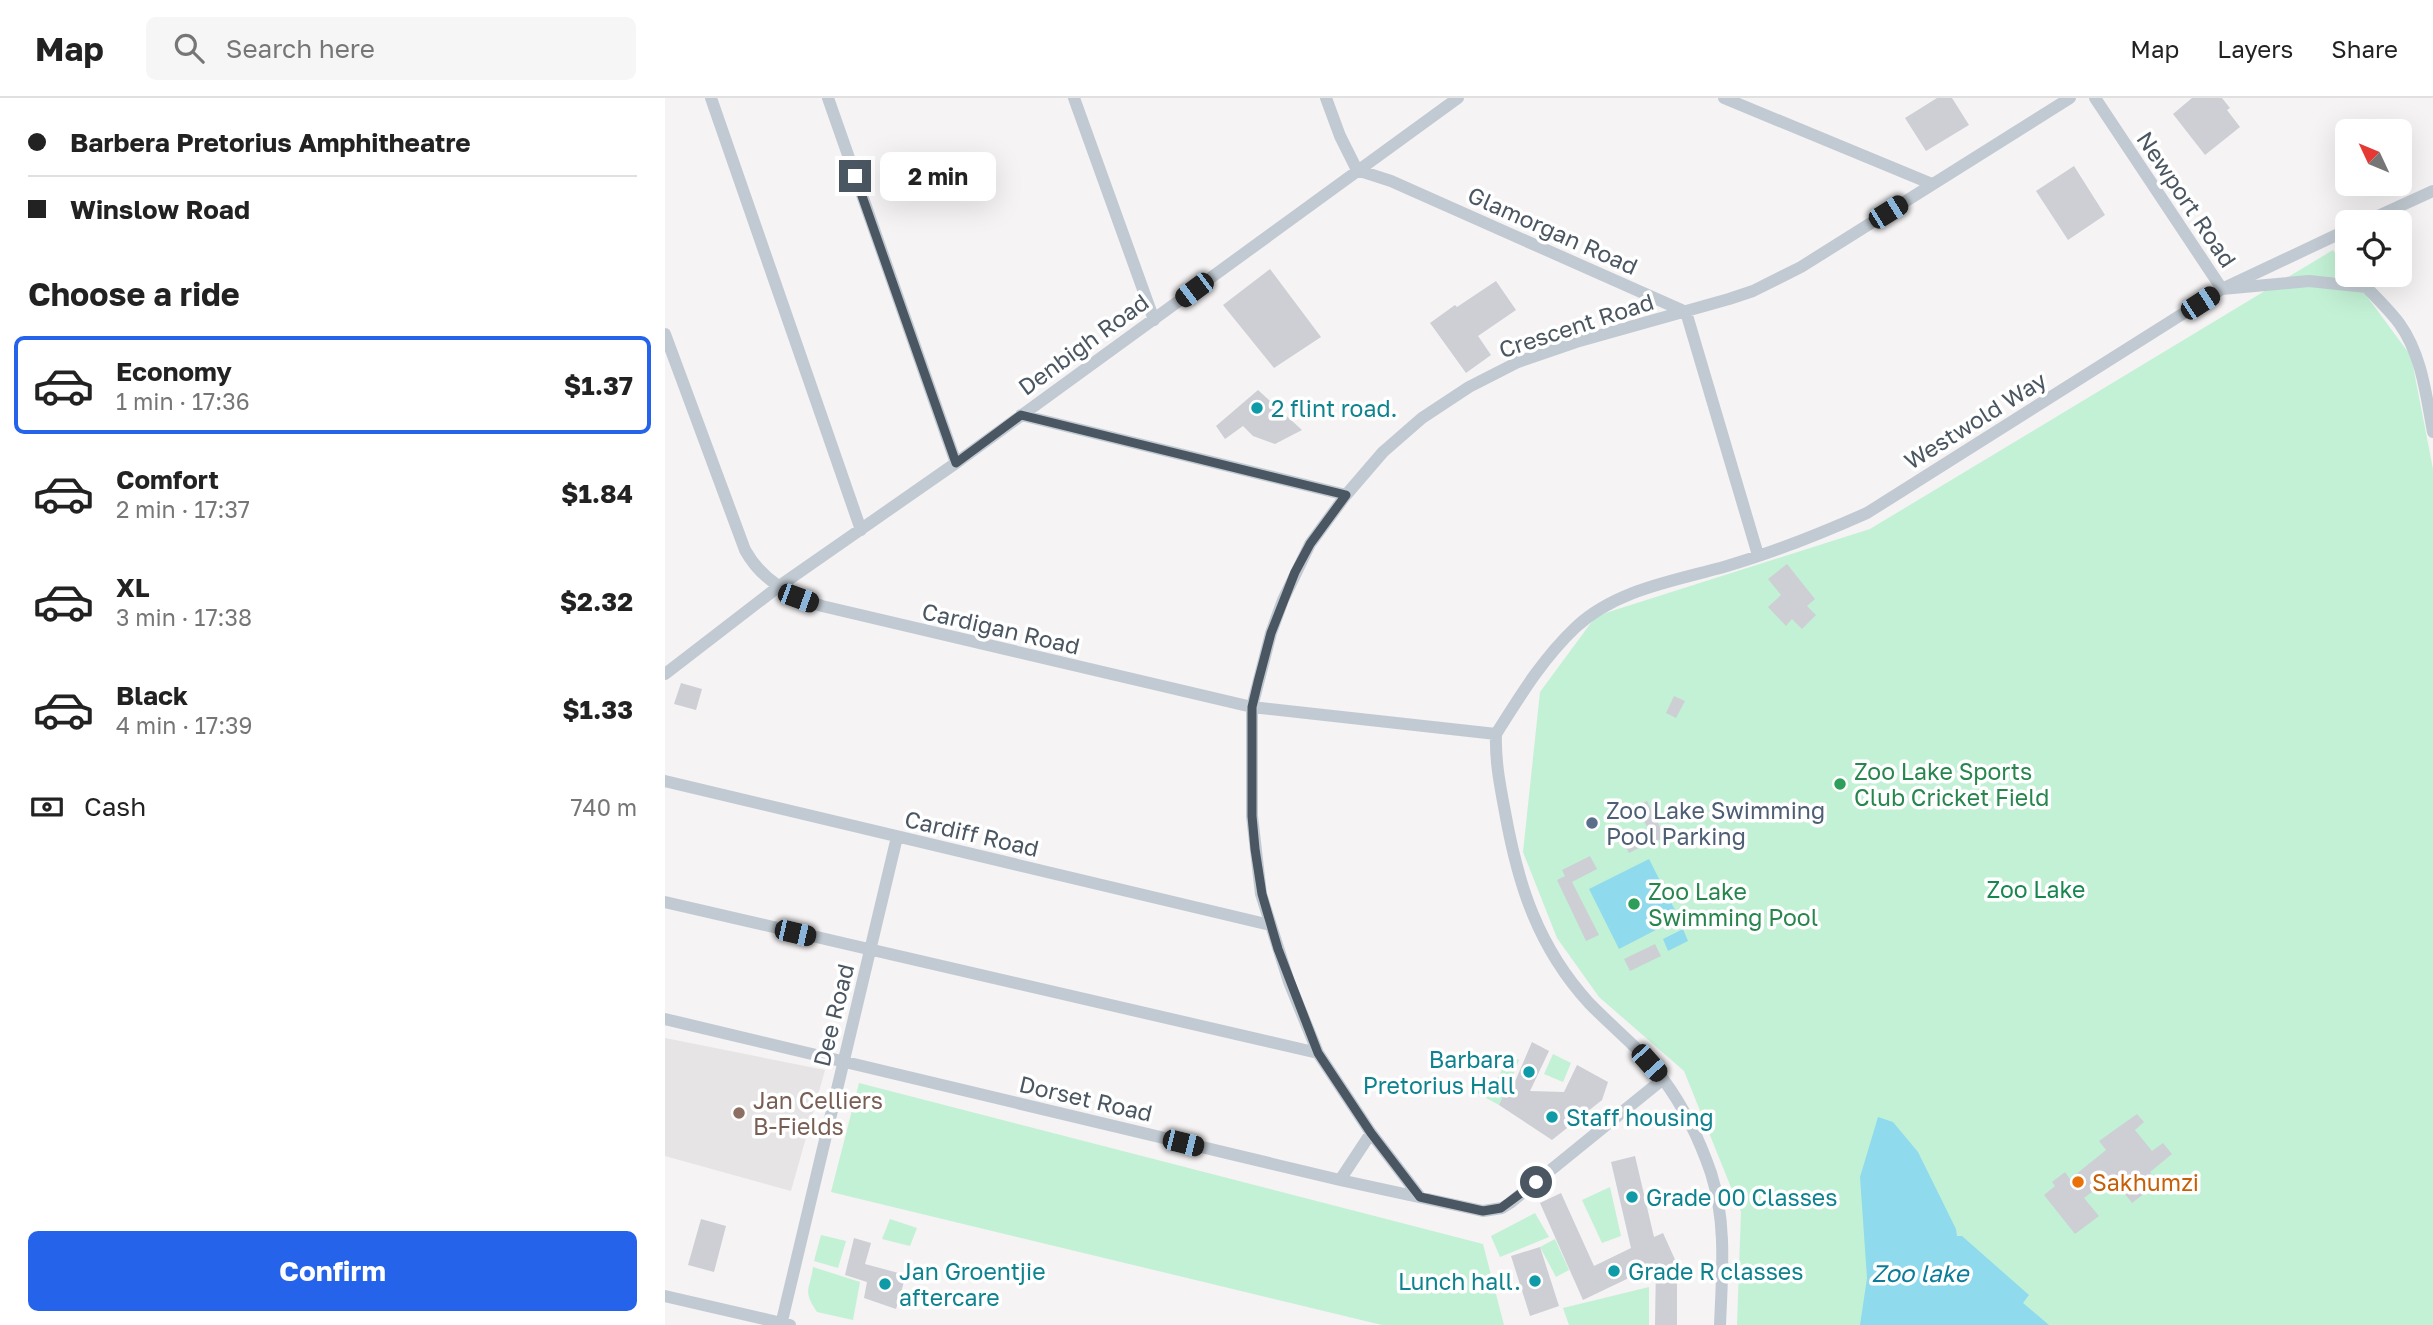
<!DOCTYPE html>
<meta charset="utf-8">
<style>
:root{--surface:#fff;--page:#f6f6f6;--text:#222;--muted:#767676;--line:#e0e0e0;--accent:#2563eb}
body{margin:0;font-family:"Golos Text",sans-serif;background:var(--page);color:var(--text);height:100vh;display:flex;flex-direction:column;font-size:26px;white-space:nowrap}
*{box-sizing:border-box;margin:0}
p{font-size:23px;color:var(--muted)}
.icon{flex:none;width:38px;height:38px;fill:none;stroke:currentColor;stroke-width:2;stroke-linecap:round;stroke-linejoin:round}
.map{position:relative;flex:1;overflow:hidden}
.drawer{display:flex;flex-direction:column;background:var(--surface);width:665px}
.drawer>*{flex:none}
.top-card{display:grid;align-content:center;height:154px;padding:0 28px;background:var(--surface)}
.needle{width:46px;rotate:314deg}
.tools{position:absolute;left:1670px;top:21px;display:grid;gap:14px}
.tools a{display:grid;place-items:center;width:77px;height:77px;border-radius:10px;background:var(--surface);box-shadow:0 7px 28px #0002;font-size:35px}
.end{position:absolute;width:32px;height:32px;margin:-16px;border:9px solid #4a5661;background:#fff;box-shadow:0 0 0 4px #fff}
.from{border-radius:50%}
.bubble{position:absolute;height:49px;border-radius:10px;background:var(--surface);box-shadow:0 7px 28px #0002;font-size:23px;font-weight:700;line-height:49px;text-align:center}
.car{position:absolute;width:21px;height:42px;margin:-21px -10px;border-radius:9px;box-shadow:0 0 5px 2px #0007;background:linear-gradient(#222 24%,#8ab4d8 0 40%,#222 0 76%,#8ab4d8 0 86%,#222 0)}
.top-card b{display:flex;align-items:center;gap:24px;height:66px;font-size:26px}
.top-card b+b{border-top:2px solid var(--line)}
.top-card i{width:18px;height:18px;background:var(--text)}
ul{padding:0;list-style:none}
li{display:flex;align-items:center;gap:21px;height:98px;margin:0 14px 10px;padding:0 14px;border:4px solid transparent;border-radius:10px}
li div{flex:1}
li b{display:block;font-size:26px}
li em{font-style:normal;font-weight:700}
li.selected{border-color:var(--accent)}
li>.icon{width:63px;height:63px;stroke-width:1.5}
h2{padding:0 28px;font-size:32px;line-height:84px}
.pay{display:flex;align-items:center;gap:18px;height:77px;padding:0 28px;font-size:26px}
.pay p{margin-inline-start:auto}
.primary-button{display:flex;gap:14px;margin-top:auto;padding:14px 28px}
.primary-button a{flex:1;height:80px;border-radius:10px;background:var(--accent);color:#fff;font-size:28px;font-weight:700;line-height:80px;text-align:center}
header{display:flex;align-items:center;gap:42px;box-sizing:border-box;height:98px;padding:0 35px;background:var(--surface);border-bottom:2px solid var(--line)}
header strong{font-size:33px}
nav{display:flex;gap:38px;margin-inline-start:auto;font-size:24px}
.search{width:490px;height:63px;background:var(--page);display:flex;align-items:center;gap:18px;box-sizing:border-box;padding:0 24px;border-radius:10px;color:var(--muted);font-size:26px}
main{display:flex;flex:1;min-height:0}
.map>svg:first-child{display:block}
</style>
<header>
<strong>Map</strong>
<div class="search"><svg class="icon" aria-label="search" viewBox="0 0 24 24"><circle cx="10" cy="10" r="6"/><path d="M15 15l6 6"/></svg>Search here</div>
<nav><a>Map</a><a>Layers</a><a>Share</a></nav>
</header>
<main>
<section class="drawer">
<div class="top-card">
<b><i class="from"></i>Barbera Pretorius Amphitheatre</b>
<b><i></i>Winslow Road</b>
</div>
<h2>Choose a ride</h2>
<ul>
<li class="selected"><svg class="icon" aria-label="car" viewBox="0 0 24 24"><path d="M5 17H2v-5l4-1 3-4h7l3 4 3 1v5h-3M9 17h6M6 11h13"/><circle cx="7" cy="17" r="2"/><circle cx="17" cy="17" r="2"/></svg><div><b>Economy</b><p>1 min · 17:36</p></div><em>$1.37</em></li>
<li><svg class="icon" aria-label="car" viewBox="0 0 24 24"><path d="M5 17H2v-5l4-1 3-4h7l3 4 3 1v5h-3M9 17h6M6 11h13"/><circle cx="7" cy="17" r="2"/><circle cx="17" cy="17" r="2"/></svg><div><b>Comfort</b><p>2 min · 17:37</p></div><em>$1.84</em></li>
<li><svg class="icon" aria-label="car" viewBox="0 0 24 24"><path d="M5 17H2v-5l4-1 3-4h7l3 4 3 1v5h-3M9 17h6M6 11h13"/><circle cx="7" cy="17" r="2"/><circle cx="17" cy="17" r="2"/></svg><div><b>XL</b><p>3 min · 17:38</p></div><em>$2.32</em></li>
<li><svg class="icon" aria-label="car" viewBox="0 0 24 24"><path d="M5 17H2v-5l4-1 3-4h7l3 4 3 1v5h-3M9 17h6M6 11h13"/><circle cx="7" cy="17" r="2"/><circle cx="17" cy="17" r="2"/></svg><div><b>Black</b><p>4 min · 17:39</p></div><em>$1.33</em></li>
</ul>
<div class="pay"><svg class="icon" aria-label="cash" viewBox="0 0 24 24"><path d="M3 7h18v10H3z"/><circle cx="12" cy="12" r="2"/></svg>Cash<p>740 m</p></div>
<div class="primary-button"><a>Confirm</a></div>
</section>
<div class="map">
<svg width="1768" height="1227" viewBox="0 0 1768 1227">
<rect width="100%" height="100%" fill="#f5f3f3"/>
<path fill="#e6e4e5" d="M0 940 160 972 126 1093 0 1058Z"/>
<path fill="#c3f1d5" d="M1668 152 1682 171V177H1686L1746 258 1768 371V1227H1072L1076 1114 1019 973 934 899 892 840 858 754 875 594 931 518 1205 431Z
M888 956 906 965 898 984 879 976Z
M845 957 854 962 843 991 834 1007 812 995 824 980 831 983Z
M194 985 818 1146 839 1227H717L166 1094Z
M945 1089 956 1138 937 1145 917 1102Z
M870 1115 884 1139 835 1159 826 1138Z
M225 1121 252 1130 245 1148 217 1141Z
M156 1137 181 1143 173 1170 149 1163Z
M890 1141 904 1172 891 1179 875 1149Z
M148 1169 195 1184 188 1222 152 1214C137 1192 145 1192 148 1169Z
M984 1189V1227H904L898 1210Z"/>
<path fill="#90daee" d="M984 761 1014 820 954 851 924 791Z
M1018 831 1023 843 1003 853 998 841Z
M1213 1019 1228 1024 1253 1054 1291 1131 1292 1138H1297L1364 1197 1358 1205 1384 1227H1195L1202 1180 1195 1079Z"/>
<path fill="#cdcfd5" d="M1272 0H1287L1304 27 1261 53 1240 20Z
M1527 0H1557L1565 10 1562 12 1575 29 1540 57 1508 16Z
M1409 68 1440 117 1403 142 1371 93Z
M605 171 656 239 609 270 558 207Z
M831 183 851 212 813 238 826 257 801 275 765 225 790 207 792 209Z
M593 292 637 332 610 346 588 338 578 328 560 341 551 328Z
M1122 466 1150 501 1142 508 1151 517 1137 531 1127 521 1121 528 1103 509 1116 497 1103 481Z
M16 585 37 591 31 612 9 606Z
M1009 598 1020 603 1011 620 1001 615Z
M982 703 1000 739 990 744 989 742 964 755 958 744 983 731 972 708Z
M925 758 932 771 907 784 934 837 921 843 892 782 900 778 897 772Z
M990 846 996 858 965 873 959 861Z
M867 944 884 953 865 993 899 994 912 967 943 984 937 1002 887 1042 834 1007 840 994 845 995Z
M1472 1016 1479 1024 1470 1032 1487 1053 1498 1045 1507 1056 1485 1074 1493 1085 1467 1105 1447 1079 1419 1100 1434 1118 1410 1136 1379 1097 1390 1088 1387 1084 1400 1074 1405 1081 1441 1052 1434 1043Z
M970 1058 989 1139 998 1135 1012 1166V1227H990L991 1167 918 1202 875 1105 896 1095 929 1168 966 1150 946 1064Z
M36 1121 61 1128 49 1174 23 1167Z
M189 1140 206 1145 200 1166 241 1177 231 1211 199 1200 202 1184 180 1177Z
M875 1149 894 1208 865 1218 846 1158Z"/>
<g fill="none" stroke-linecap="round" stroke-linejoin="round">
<path stroke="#c1cad2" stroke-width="12" d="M46 0 196 432
M163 0 291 365
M409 0 489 222
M661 0 675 38 692 72 726 83 1021 214 1093 457
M1059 0 1267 86
M1430 0 1557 191 1682 132
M1700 124 1768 93
M0 236 80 452C97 483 125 497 157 508L587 609 831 636
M356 317 681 397
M0 576 113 489 291 365 793 0
M831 636C855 598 878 560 911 529 952 491 1010 483 1062 468 1110 454 1157 435 1202 415L1557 191 1644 183 1701 189C1712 200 1724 212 1734 225 1757 257 1761 297 1768 334
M831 636C830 662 835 688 840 714 853 787 873 849 924 905 948 930 977 952 998 981 1018 1008 1035 1043 1046 1075 1062 1125 1057 1176 1055 1227
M0 683 605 827
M0 804 653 955
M0 921 675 1082 818 1113 837 1110 845 1105 998 981
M675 1082 706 1035
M755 1099 706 1035 653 955 624 884 596 796 587 718V609L606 535 618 502 645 446 681 397 718 354 757 320 804 289 853 264 911 244 1064 201 1088 193 1136 169 1405 0
M0 1198 125 1227
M116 1227 232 739"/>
</g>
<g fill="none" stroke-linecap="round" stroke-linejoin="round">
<path stroke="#4a5661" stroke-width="9" d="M190 78 291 365 356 317 681 397 645 446 630 474 606 535 593 584 587 609V718L590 751 597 796 613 851 653 955 706 1035 755 1099 818 1113 836 1110 871 1084"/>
</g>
<g fill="#0f9aa8" stroke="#fff" stroke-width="2.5">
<circle cx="592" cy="310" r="7"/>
<circle cx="864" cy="974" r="7"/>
<circle cx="887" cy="1019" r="7"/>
<circle cx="967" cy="1099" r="7"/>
<circle cx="949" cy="1173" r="7"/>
<circle cx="870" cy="1183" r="7"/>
<circle cx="220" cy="1186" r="7"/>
</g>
<g fill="#2e9e5b" stroke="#fff" stroke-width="2.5">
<circle cx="1175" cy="686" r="7"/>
<circle cx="969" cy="806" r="7"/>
</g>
<circle fill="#5c6f8a" stroke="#fff" stroke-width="2.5" cx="927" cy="725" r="7"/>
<circle fill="#8d6e63" stroke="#fff" stroke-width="2.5" cx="74" cy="1015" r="7"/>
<circle fill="#e8710a" stroke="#fff" stroke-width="2.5" cx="1413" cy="1084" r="7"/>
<g text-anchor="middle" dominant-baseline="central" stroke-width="7" stroke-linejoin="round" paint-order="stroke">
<g font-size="23" fill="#4a5661" stroke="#fff">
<text transform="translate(1522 101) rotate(56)">Newport Road</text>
<text transform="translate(888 132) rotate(24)">Glamorgan Road</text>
<text transform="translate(911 227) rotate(-18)">Crescent Road</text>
<text transform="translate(418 246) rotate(-36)">Denbigh Road</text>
<text transform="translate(1310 322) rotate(-32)">Westwold Way</text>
<text transform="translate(336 530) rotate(13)">Cardigan Road</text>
<text transform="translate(307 735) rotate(13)">Cardiff Road</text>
<text transform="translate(168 917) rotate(-76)">Dee Road</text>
<text transform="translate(421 1000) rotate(13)">Dorset Road</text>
</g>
<g font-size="23" fill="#0d838f" stroke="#fff" text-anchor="start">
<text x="606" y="310">2 flint road.</text>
<text x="850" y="961" text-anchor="end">Barbara<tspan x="850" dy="26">Pretorius Hall</tspan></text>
<text x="901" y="1019">Staff housing</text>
<text x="981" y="1099">Grade 00 Classes</text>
<text x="234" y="1173">Jan Groentjie<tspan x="234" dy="26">aftercare</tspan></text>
<text x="963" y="1173">Grade R classes</text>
<text x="856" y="1183" text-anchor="end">Lunch hall.</text>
</g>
<g font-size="23" fill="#27864d" stroke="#fff" text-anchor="start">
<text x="1189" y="673">Zoo Lake Sports<tspan x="1189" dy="26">Club Cricket Field</tspan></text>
<text x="983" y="793">Zoo Lake<tspan x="983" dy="26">Swimming Pool</tspan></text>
</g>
<g font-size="23" fill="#4e5e75" stroke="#fff" text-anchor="start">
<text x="941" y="712">Zoo Lake Swimming<tspan x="941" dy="26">Pool Parking</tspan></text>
</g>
<g font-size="23" fill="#17864f" stroke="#fff">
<text x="1371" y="791">Zoo Lake</text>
</g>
<g font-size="23" fill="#785e54" stroke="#fff" text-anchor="start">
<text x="88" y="1002">Jan Celliers<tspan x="88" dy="26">B-Fields</tspan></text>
</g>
<g font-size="23" fill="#c56008" stroke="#fff" text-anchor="start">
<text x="1427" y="1084">Sakhumzi</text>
</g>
<g font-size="24" font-style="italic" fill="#0c7c9b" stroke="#fff">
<text x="1255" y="1174">Zoo lake</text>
</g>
</g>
</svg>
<div class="tools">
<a><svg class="needle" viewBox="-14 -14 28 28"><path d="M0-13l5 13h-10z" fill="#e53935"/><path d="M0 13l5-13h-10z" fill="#767676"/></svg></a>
<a><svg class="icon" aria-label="locate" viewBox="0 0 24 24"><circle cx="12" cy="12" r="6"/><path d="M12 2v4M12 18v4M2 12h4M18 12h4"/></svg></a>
</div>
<i class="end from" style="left:871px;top:1084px"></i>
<i class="end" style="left:190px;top:78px"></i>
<div class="bubble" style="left:215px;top:54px;width:116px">2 min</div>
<i class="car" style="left:1223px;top:114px;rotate:58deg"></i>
<i class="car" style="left:529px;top:192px;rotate:233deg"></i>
<i class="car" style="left:1535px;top:205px;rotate:57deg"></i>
<i class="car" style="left:133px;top:500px;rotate:110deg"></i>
<i class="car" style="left:130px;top:835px;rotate:103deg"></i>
<i class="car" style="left:984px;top:965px;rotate:138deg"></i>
<i class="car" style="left:518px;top:1045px;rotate:104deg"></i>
</div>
</main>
